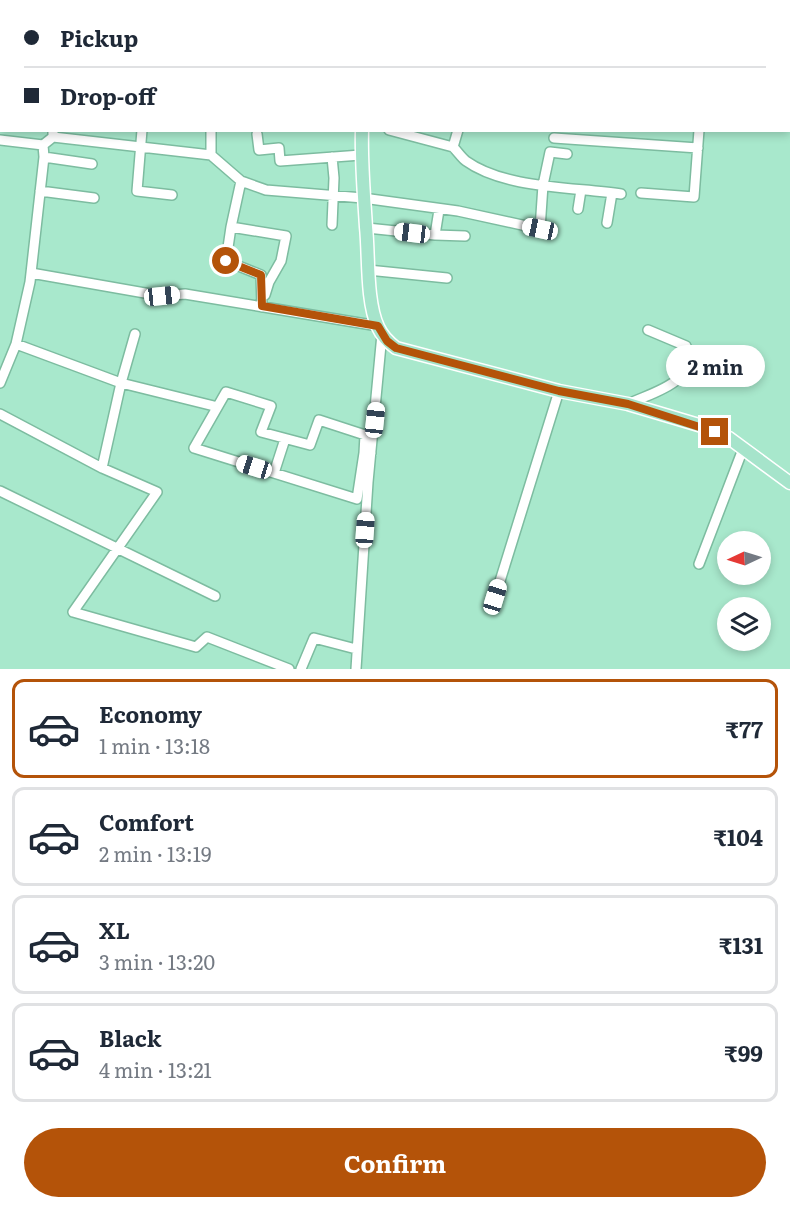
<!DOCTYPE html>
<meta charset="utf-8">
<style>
:root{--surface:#fff;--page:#f6f6f7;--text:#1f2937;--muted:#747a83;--line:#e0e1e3;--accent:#b45309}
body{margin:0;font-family:Literata,serif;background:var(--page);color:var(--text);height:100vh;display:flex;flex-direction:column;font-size:22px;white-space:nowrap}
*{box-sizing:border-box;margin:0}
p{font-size:20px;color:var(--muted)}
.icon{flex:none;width:33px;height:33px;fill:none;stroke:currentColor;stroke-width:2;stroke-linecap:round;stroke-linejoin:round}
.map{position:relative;height:669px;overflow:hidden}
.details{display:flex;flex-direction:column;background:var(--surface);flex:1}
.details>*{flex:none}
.banner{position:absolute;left:0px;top:0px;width:790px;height:132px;box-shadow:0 3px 9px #0003;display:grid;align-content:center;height:132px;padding:0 24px;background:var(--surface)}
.needle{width:39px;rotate:266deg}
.controls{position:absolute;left:717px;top:531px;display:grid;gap:12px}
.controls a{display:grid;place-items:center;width:54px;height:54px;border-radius:50%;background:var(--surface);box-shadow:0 3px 9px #0003;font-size:30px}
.end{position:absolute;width:27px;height:27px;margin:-14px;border:8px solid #b45309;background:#fff;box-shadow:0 0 0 3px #fff}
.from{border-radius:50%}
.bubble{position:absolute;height:42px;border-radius:21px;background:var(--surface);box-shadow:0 3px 9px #0003;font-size:20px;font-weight:700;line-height:42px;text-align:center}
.car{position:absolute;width:18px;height:36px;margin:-18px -9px;border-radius:8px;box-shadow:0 0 4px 2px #0007;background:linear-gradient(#fff 24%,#345 0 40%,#fff 0 76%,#345 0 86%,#fff 0)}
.banner b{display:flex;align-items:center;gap:21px;height:57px;font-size:22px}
.banner b+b{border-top:2px solid var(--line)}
.banner i{width:15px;height:15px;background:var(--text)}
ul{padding:10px 0 0;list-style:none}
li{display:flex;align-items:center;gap:18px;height:99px;margin:0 12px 9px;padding:0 12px;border:3px solid var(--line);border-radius:12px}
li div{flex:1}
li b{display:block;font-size:22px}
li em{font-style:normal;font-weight:700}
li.on{border-color:var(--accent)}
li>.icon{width:54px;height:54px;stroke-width:1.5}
.button{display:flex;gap:12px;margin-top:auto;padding:12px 24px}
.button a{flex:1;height:69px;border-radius:36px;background:var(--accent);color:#fff;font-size:24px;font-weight:700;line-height:69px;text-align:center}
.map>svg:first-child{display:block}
</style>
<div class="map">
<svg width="790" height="669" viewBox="0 0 790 669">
<rect width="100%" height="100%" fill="#a8e8cc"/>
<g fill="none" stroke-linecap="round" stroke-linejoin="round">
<defs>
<path id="minor" d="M102 0V2
M194 0V2
M31 2V0
M68 2V0
M229 2V0
M286 2 287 0
M0 64H2
M142 130 137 191 172 195
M211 130V155
M389 130 453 147 458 130
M257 134 259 150 279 148 280 161 361 155
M53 137 211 155 241 181 266 190 363 198 458 211 540 229 543 185 550 152 567 154
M554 138 698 148
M0 140 43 145
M453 147C458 152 462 158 466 161 505 189 575 187 621 194
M44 157 92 164
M332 157 334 178 332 225
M241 181 231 227 226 261 261 275 262 307
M40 191 94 198
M641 193 694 197 699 130
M578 209 581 190
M607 223 612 193
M231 227 286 236 281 261 269 282 265 295
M367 228 435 235 465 236
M435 235 439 210
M368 270 447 278
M31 273 162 296 185 294 378 326
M16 344 121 383 214 406
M0 383 16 344 30 282 44 157 43 145 53 137V130
M628 404C653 392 698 383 686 346L648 330
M0 414 102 468 157 492 73 612 196 647 207 637 289 669
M364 453 365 435 319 420 310 445 261 432 271 406 226 392 194 448 357 499 364 453H371
M102 468 121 383 135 334
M274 473 285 439
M0 491 215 596
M699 564 743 449
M495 597 559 391
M301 669 314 638 356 649
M356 669 368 482 382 334"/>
<path id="major" d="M364 0V2
M362 130C361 163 364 194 366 227 369 255 366 301 378 327 382 336 388 342 396 348L559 391 628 404 702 426 729 438 790 483"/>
</defs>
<use href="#minor" stroke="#7dbca0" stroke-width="12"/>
<use href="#major" stroke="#fff" stroke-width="15"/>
<use href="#minor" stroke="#fff" stroke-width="9"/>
<use href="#major" stroke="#a6e4cb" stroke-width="12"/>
</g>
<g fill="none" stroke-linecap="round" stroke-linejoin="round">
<path stroke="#b45309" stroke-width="8" d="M226 261 261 275 262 306 378 326 387 341 396 348 559 391 628 404 715 432"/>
</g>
</svg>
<div class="controls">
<a><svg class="needle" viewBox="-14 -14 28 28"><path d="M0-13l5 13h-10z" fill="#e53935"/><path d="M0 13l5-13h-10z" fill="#747a83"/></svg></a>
<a><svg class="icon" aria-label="layers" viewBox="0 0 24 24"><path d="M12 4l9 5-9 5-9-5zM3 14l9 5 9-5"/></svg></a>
</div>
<i class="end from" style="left:226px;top:261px"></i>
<i class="end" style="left:715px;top:432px"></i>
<div class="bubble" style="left:666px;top:345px;width:99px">2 min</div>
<i class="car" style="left:540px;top:229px;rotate:282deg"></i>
<i class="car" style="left:412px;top:233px;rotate:277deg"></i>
<i class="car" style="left:162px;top:296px;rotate:84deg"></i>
<i class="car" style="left:375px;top:420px;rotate:6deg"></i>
<i class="car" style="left:254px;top:467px;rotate:287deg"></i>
<i class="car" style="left:365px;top:530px;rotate:4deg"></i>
<i class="car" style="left:495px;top:597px;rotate:17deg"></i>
<div class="banner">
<b><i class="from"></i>Pickup</b>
<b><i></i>Drop-off</b>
</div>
</div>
<section class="details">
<ul>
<li class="on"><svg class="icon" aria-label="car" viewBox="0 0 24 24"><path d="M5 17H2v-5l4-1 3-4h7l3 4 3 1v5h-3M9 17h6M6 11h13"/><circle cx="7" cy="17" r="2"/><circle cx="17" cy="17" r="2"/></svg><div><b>Economy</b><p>1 min · 13:18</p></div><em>₹77</em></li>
<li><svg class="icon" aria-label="car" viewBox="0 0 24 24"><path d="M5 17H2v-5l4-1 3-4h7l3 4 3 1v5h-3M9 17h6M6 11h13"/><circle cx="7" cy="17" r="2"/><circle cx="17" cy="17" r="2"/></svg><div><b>Comfort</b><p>2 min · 13:19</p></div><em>₹104</em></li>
<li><svg class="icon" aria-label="car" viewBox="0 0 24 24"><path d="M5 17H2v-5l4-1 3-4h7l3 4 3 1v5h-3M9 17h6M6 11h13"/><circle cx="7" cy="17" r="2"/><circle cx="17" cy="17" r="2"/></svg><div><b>XL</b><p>3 min · 13:20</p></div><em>₹131</em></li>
<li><svg class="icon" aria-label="car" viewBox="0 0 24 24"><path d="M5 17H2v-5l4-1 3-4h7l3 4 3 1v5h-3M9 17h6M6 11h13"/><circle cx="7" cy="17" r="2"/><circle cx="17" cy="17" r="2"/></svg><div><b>Black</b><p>4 min · 13:21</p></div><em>₹99</em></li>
</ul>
<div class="button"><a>Confirm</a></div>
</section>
